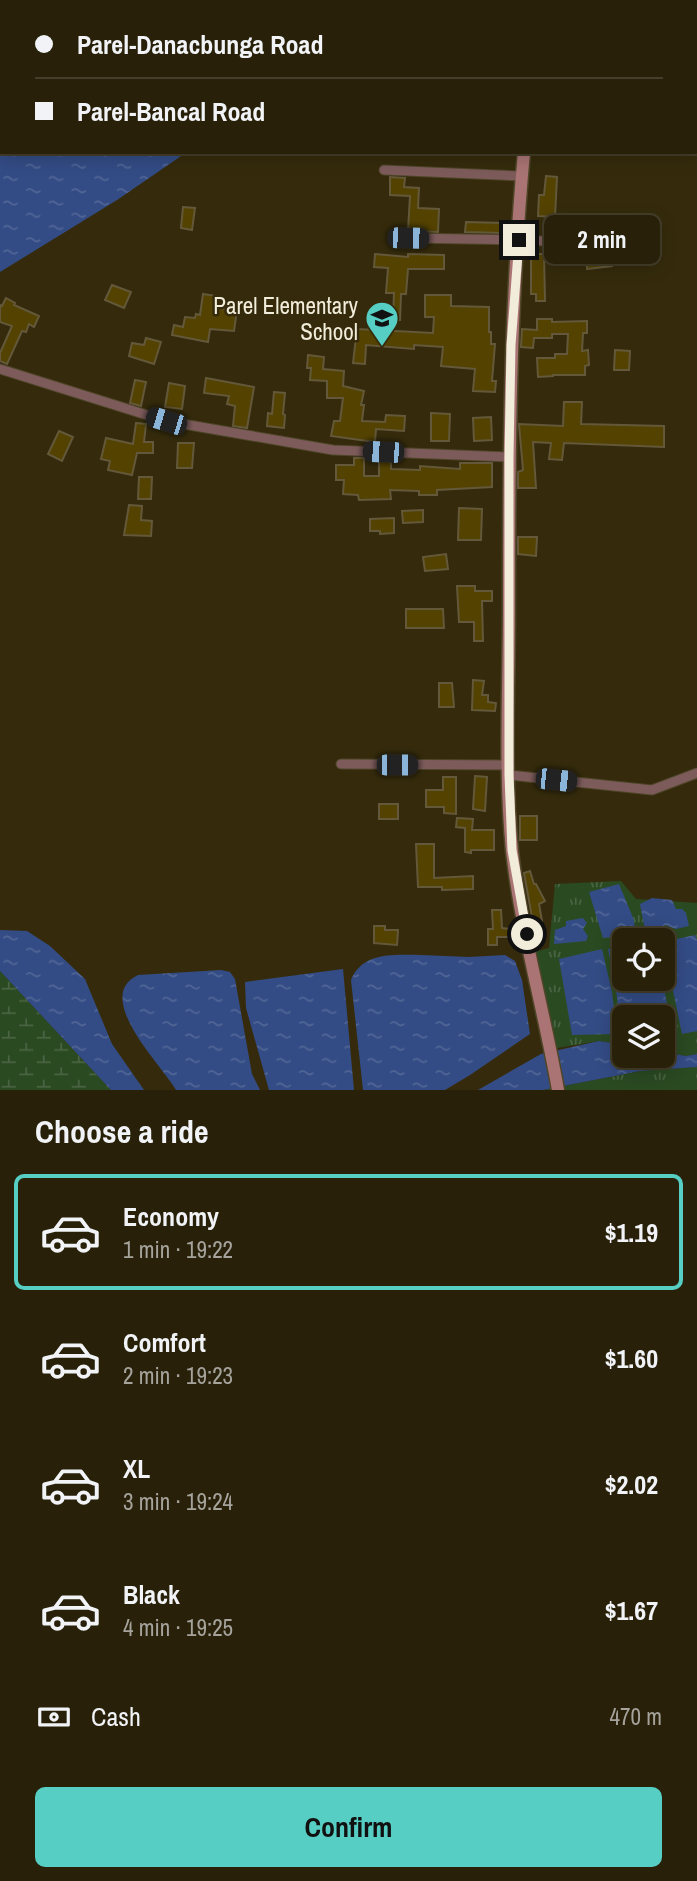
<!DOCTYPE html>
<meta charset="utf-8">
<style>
:root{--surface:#282009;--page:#342d17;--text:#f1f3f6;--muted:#a5a39c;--line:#443e2a;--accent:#56cec3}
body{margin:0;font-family:"Archivo Narrow",sans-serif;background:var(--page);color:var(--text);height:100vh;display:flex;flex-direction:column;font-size:26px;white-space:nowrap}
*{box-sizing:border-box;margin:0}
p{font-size:23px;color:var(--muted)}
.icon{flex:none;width:38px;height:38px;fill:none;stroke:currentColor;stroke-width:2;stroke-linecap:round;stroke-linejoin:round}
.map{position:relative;height:1090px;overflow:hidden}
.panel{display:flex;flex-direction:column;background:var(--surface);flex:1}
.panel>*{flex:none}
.top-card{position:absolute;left:0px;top:0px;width:698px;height:154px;box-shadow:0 4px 18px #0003,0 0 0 2px var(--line);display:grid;align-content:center;height:154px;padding:0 35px;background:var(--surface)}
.controls{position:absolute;left:612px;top:928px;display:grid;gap:14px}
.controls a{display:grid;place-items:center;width:63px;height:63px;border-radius:10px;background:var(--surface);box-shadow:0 4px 18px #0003,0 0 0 2px var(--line);font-size:35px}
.end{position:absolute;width:32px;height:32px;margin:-16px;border:9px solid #f2eddb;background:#111;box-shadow:0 0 0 4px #111}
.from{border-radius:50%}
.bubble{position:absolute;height:49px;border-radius:10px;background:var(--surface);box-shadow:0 4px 18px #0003,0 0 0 2px var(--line);font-size:23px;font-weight:700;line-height:49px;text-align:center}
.car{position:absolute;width:21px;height:42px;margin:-21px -10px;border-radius:9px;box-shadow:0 0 5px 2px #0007;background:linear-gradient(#222 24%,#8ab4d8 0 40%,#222 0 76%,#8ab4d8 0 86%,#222 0)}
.top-card b{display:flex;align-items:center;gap:24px;height:66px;font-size:26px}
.top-card b+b{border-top:2px solid var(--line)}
.top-card i{width:18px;height:18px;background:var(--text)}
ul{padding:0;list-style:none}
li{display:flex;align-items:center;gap:21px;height:116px;margin:0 14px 10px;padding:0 21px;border:4px solid transparent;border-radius:10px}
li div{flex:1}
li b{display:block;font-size:26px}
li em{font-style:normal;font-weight:700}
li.current{border-color:var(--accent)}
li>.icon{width:63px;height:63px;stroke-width:1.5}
h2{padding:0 35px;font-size:32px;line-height:84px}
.pay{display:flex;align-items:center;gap:18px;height:77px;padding:0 35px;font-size:26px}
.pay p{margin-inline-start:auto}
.button{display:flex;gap:14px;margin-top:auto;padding:14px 35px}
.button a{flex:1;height:80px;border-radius:10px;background:var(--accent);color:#111;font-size:28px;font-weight:700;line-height:80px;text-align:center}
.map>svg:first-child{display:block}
</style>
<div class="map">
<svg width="697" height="1090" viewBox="0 0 697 1090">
<defs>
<pattern id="grass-tufts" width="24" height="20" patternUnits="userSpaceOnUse" patternTransform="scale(1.75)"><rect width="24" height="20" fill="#2a4a22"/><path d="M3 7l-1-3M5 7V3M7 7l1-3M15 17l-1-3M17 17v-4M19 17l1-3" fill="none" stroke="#496442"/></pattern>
<pattern id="wetland-marsh" width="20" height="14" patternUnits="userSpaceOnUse" patternTransform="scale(1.75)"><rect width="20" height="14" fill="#2a4a22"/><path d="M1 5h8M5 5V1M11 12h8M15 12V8" fill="none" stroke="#496442"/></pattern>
<pattern id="water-ripples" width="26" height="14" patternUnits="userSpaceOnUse" patternTransform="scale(1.75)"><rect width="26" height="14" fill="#334c85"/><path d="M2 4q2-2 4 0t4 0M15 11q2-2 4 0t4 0" fill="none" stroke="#516696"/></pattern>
</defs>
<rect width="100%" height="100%" fill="#352b0c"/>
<path fill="url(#grass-tufts)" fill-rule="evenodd" d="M621 881 636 899 697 903V1054L686 1056 663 1052V1017H625V1045L599 1041 551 1049 531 953 549 948 555 884ZM625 940H663V978H625Z
M697 1067V1090H543L641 1071Z"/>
<path fill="url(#wetland-marsh)" d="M0 971 111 1090H0Z"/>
<path fill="url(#water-ripples)" d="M0 0H321L2 2V152H187L117 200 0 272Z
M619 884 634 920 635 931 632 935 603 938 589 892Z
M652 898 672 900 676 909H682L686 913 689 926 676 929 665 925 657 933 646 935 640 904Z
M583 918 587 923 583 929 588 936 586 941 554 944 555 930 566 926V921Z
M0 930 27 931 50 946 85 979 112 1044 144 1090H111L0 971Z
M695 935 697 940V1031L682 1034 663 942Z
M625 947V978H662L673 1035H663V1017H625V1034H621L616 989 608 949Z
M602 949 612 992 617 1034 572 1035 559 959Z
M421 955 469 957 505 955 515 961 522 980 530 1034 470 1075 445 1090H363L351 980C363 951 395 955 421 955Z
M343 969 354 1090H269L246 1008 245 982Z
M221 970 230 972 235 979 252 1074 260 1090H176C161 1064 92 997 138 975Z
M599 1041 625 1045V1055H663V1052L686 1056 697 1054V1067L640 1071 543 1090H478L541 1054Z"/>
<path fill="#534200" stroke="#635839" stroke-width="2" d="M546 176 557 177 555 217 538 216 539 195H544Z
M390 177 405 178 404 187 419 188 418 208 439 209 438 232 408 231 410 196 390 195Z
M183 207 195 208 192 230 181 228Z
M466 222 503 223V233L465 232Z
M375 254 408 257V254L444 255V269H408L406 294H401L400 320H393L394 293H386L388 268 374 267Z
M531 254H544L545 301H536V294H531Z
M587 254H613L612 266 587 269Z
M112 285 131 292 124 308 105 300Z
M203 294 217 296 216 308 237 310 234 331 210 329 208 342 172 335 174 325 183 327 185 317 195 318 196 314 200 315Z
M425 295H451V306L489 307V332H491V344H495L492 381H496L495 392 473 391 475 369 441 366 443 347 414 345V349L366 345 365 364 353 363 357 329 433 333 434 317H425Z
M6 298 15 303 14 305 39 316 34 327 29 324 26 332 22 331 7 364 0 361V353L12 326 0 322V305L2 306Z
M537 319H552V322L587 321V333H583L582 351 588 350 589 365 585 366V375H553V376L538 377 537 358H555V354H567L568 334H552V338H534L533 348 521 347 522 329 537 330Z
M146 338 161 342 154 364 129 356 132 343 144 345Z
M615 350 630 351 629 370H614Z
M308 355 324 357 323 369 344 371 343 386 364 391 361 405H364L362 421 385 422 386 415 405 416 404 431 376 429 375 442 331 436 334 421H340L343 398H327V381L310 380 311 368H307Z
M206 378 254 387 247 428 233 426 235 406 227 404 229 396 204 393Z
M135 380 146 382 141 406 130 403Z
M169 383 185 386 182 409 165 407Z
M274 392 285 393 283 414 285 415 284 428 267 426 268 413 272 414Z
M564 402H582L581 424 664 426V447L564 443 562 460 549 459 551 443 533 442 536 488H518V472L523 470 519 424 563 426Z
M431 413 450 414 449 441H431Z
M491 417 492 440 474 441 473 418Z
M136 423 146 424 144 442H153V453H137L132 475 108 470 110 461 101 459 106 438 133 444Z
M59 431 73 437 62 461 48 454Z
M178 443H194L192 468H177Z
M354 458H364V476H379V461H391V469L420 470V466L460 469V463H492V487L437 490V495H419V491L390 490 391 499 359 500 358 495 343 494 344 480H336V465H354Z
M139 477H152L151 499H138Z
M129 505 142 506 141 520 152 521 151 536 124 535Z
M459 508 482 509 481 540H458Z
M423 510V522L403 523 402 511Z
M394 518V533L380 534V531H370V519Z
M518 537H537L536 556 518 554Z
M446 554 448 569 425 571 423 557Z
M457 586H475V591H492V601H482L483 641H474V622H459Z
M406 609H443L444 628H406Z
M473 680 484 681 482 695H488V702L496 703 495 711 472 710Z
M439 683H452L454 707H439Z
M475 776 487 777 485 811 473 809Z
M443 777H456V814L444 813V807H426V790H443Z
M379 804H398V819H379Z
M520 816H537V840H520Z
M457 818 473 819 472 830H494V850H471V853L465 852V828L456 827Z
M416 844H434V878L473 876V889L442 890V887H418Z
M530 871 534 884H536L545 901 539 904 542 921 533 923 524 873Z
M492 910H501L502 928 510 929V937H497V945H488V929H493Z
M374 926H385V930H398L397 945 374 943Z"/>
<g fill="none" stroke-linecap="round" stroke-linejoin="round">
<defs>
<path id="street" d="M384 170 522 176
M408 238 519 240 642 245
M0 369 166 421 333 450 509 457
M341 764 509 765
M509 775 652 790 697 773"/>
<path id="secondary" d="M539 2V0
M524 152C510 304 509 455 509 607 509 688 504 770 512 851 521 931 544 1010 558 1090"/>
</defs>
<use href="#street" stroke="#4f4629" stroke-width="11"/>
<use href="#secondary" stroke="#4f4629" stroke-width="15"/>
<use href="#street" stroke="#7d5b5b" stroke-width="9"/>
<use href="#secondary" stroke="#aa7474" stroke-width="12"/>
</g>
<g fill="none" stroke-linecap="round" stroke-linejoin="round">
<path stroke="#f2eddb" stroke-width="9" d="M519 240 511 345 509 457V775L512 850 527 934"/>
</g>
<defs>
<symbol id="school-pin" viewBox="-11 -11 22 30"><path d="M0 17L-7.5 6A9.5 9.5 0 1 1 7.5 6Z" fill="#56cec3" stroke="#352b0c"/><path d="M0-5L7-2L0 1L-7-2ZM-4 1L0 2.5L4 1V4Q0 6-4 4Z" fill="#111"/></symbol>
</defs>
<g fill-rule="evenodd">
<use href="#school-pin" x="363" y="299" width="38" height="52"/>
</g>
<g text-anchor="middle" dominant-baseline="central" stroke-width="5" stroke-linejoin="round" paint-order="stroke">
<g font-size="23" fill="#f2eddb" stroke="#352b0c" text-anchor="end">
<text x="358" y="305">Parel Elementary<tspan x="358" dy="26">School</tspan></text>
</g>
</g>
</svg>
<div class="controls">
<a><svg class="icon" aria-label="locate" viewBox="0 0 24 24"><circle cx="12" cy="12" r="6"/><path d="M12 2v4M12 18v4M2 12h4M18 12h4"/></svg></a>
<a><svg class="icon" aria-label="layers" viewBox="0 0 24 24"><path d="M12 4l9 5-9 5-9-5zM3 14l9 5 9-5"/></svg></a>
</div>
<i class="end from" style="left:527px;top:934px"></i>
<i class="end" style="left:519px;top:240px"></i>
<div class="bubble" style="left:544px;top:215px;width:116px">2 min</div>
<i class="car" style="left:408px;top:238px;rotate:91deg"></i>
<i class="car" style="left:166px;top:421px;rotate:287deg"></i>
<i class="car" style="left:383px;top:452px;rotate:272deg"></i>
<i class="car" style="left:397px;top:765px;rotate:90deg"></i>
<i class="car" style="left:556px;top:780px;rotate:96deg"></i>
<div class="top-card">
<b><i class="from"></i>Parel-Danacbunga Road</b>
<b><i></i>Parel-Bancal Road</b>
</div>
</div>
<section class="panel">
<h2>Choose a ride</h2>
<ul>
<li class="current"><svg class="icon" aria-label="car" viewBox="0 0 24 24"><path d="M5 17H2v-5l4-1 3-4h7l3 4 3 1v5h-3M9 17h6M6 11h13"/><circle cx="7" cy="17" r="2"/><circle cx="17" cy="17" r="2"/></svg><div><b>Economy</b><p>1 min · 19:22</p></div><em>$1.19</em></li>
<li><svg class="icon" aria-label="car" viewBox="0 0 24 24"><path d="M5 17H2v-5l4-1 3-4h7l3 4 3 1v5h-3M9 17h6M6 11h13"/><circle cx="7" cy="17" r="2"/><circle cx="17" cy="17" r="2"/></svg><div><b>Comfort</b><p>2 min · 19:23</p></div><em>$1.60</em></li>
<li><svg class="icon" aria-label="car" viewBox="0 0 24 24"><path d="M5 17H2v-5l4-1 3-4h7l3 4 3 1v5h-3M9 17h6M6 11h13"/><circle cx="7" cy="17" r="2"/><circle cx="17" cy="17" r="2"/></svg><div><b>XL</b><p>3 min · 19:24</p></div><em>$2.02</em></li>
<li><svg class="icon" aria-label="car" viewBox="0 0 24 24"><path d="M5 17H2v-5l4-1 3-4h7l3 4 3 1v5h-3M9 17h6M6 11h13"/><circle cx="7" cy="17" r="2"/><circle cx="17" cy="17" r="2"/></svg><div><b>Black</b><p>4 min · 19:25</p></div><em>$1.67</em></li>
</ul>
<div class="pay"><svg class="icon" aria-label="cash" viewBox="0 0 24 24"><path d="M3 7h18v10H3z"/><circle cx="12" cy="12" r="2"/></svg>Cash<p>470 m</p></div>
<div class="button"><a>Confirm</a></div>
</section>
